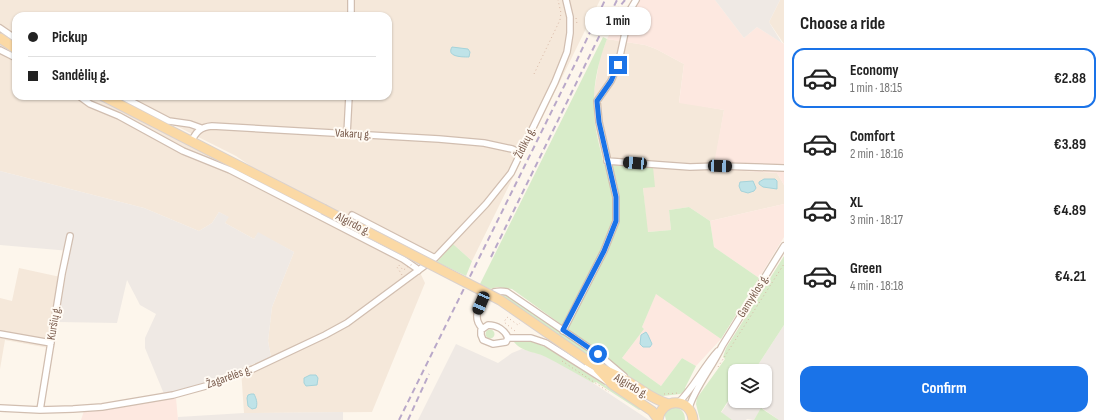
<!DOCTYPE html>
<meta charset="utf-8">
<style>
:root{--surface:#fff;--page:#f2f2f2;--text:#222;--muted:#767676;--line:#e0e0e0;--accent:#1a73e8}
body{margin:0;font-family:"Sofia Sans Condensed",sans-serif;background:var(--page);color:var(--text);height:100vh;display:flex;flex-direction:column;font-size:15px;white-space:nowrap}
*{box-sizing:border-box;margin:0}
p{font-size:13px;color:var(--muted)}
.icon{flex:none;width:22px;height:22px;fill:none;stroke:currentColor;stroke-width:2;stroke-linecap:round;stroke-linejoin:round}
.map{position:relative;flex:1;overflow:hidden}
.sheet{display:flex;flex-direction:column;background:var(--surface);width:320px}
.sheet>*{flex:none}
.hud{position:absolute;left:12px;top:12px;width:380px;height:88px;border-radius:12px;box-shadow:0 1px 3px #0004;display:grid;align-content:center;height:88px;padding:0 16px;background:var(--surface)}
.tools{position:absolute;left:728px;top:364px;display:grid;gap:8px}
.tools a{display:grid;place-items:center;width:44px;height:44px;border-radius:8px;background:var(--surface);box-shadow:0 1px 3px #0004;font-size:20px}
.end{position:absolute;width:18px;height:18px;margin:-9px;border:5px solid #1a73e8;background:#fff;box-shadow:0 0 0 2px #fff}
.from{border-radius:50%}
.bubble{position:absolute;height:28px;border-radius:12px;background:var(--surface);box-shadow:0 1px 3px #0004;font-size:13px;font-weight:700;line-height:28px;text-align:center}
.car{position:absolute;width:12px;height:24px;margin:-12px -6px;border-radius:5px;box-shadow:0 0 3px 1px #0007;background:linear-gradient(#222 24%,#8ab4d8 0 40%,#222 0 76%,#8ab4d8 0 86%,#222 0)}
.hud b{display:flex;align-items:center;gap:14px;height:38px;font-size:15px}
.hud b+b{border-top:1px solid var(--line)}
.hud i{width:10px;height:10px;background:var(--text)}
ul{padding:0;list-style:none}
li{display:flex;align-items:center;gap:12px;height:60px;margin:0 8px 6px;padding:0 8px;border:2px solid transparent;border-radius:12px}
li div{flex:1}
li b{display:block;font-size:15px}
li em{font-style:normal;font-weight:700}
li.current{border-color:var(--accent)}
li>.icon{width:36px;height:36px;stroke-width:1.5}
h2{padding:0 16px;font-size:18px;line-height:48px}
.button{display:flex;gap:8px;margin-top:auto;padding:8px 16px}
.button a{flex:1;height:46px;border-radius:12px;background:var(--accent);color:#fff;font-size:16px;font-weight:700;line-height:46px;text-align:center}
main{display:flex;flex:1;min-height:0}
.map>svg:first-child{display:block}
</style>
<main>
<div class="map">
<svg width="784" height="420" viewBox="0 0 784 420">
<rect width="100%" height="100%" fill="#fdf6ec"/>
<path fill="#f5e8da" d="M0 0H600L472 261 453 244 437 262 324 205 255 169 236 156 117 96H388V16H16V42L0 31Z
M780 0H784V44L769 22Z
M607 39 645 45 656 49 684 64 679 102 724 110 714 169 777 173 784 185V204L710 221 689 207 669 210 671 230 647 232 643 187 604 165 596 129 594 111V92L600 57Z
M0 43 16 54V96H92L415 262 425 283 372 412 244 413 241 369 271 357 268 341 272 307 294 252 258 233 254 239 225 223 228 217 219 212 212 223 199 231 144 208 0 171Z
M19 268 65 278 54 349 5 340 0 369V298L12 301Z"/>
<path fill="#fde8e0" d="M635 0H715L744 38 757 27 784 44V185L777 173 713 169 724 110 679 103 684 64 656 49 645 45 607 39 615 24 630 4Z
M784 204V237L759 278 714 247 710 221Z
M656 293 721 339 696 366 682 358 661 386 622 358 644 329 642 327Z
M176 398 178 420H81L84 411Z"/>
<path fill="#efe9e4" d="M715 0H780L769 22 782 43 757 27 744 38Z
M0 171 144 208 199 231 212 223 219 212 229 217 225 223 254 239 258 232 294 252 272 307 268 341 271 357 198 386 164 394 145 348V338L156 314 140 305 127 280 117 323 58 322 70 251 0 245Z
M784 325V420H779L762 408 754 420 747 419 746 420H732L721 413 733 395 735 397V401H765V371H754Z
M456 344 498 363 512 353 522 349 543 355 562 364 593 383 649 420H418Z
M343 412V420H178V417L244 413Z"/>
<path fill="#d8ecc9" d="M603 37 607 39C598 62 593 85 594 109 594 128 600 147 604 165L653 167 655 187 643 188 648 232 671 230 669 210 689 207 710 221 714 247 759 278 721 339 656 294 642 327 644 329 622 358 661 386 682 358 696 366 685 388 687 390 680 394 663 396 656 395 630 377 605 356 512 289 497 287 490 289 480 284Z
M453 244 472 261 466 276 437 262Z
M784 256V325L754 371H735V397L732 395 721 412 732 420H700L696 404 697 398 725 359 723 357 726 348Z
M499 295H505L511 297 598 358 613 372 595 361Z
M485.5 334a4.5 4.5 0 1 1 9 0a4.5 4.5 0 1 1-9 0Z
M517 340 532 341 549 349 642 409 639 410 596 382 593 383C577 374 562 365 546 357 534 351 523 353 513 341Z
M676 407C682 409 685 413 685 420H666L664 412 669 408Z
M761 408 779 420H754Z"/>
<path fill="#bfe3e8" stroke="#a5d3da" d="M452 47 468 49 470 52 469 57C462 57 446 57 452 47Z
M775 179 777 181V189L763 187 759 184V182L764 179Z
M753 181 756 188 754 191 748 193 741 191 739 186 740 182Z
M646 332 648 335 652 344 650 347H643L640 344 641 335Z
M310 375H316L318 378 317 385 306 386 304 383V378Z
M251 394H254C256 398 258 403 256 408L252 409 248 406 247 398 248 395Z"/>
<g fill="none" stroke-linecap="round" stroke-linejoin="round">
<defs>
<path id="minor" d="M351 16V0
M0 28 16 39
M0 50 16 58
M79 96 90 104 119 116 183 151 230 170 403 259 416 268 418 271
M121 96 169 121 190 124 201 128
M347 134 349 96
M191 142C196 132 200 127 212 126L439 139 484 143 512 149 521 153
M607 161 690 167 720 166 784 168
M352 215 435 258
M488 325C497 325 505 330 508 338L506 342 493 344 483 340 481 335V330Z
M482 328C471 317 480 297 494 292 498 291 503 291 507 292L598 354 624 376
M563 331 604 251 616 221V197L599 122 597 101 611 81 618 65 630 10 636 0
M0 334 51 343
M508 338H531L546 343 606 381
M678 403C694 388 703 367 718 351
M0 408 40 410 73 409 102 407 173 395 213 384 253 369 325 335 347 323 435 258 486 204 511 173 555 82 567 52 570 33V17L566 0
M689 408C694 389 713 366 722 346L784 246
M40 410 62 274 70 236"/>
<path id="primary" d="M0 38 16 49
M103 96 323 209
M588 361C601 370 617 374 630 383 644 391 653 400 669 404
M598 369 612 384 652 411 658 419
M658 420C661 397 691 397 693 420"/>
</defs>
<use href="#minor" stroke="#d1beb0" stroke-width="8"/>
<use href="#primary" stroke="#dad1cd" stroke-width="11"/>
<path stroke="#d9b8a5" stroke-width="1" stroke-dasharray="1 3" stroke-linecap="butt" d="M576 18 577 24
M534 74 560 20 561 13 558 0
M402 275 397 267 399 265 403 270 407 268
M515 331 504 322 507 317 518 325 520 323
M562 361 609 392
M718 367 784 264
M664 394 679 393"/>
<use href="#minor" stroke="#fff" stroke-width="5.5"/>
<use href="#primary" stroke="#fbd9a5" stroke-width="9"/>
<path stroke="#b9a8c9" stroke-width="2" stroke-dasharray="6 4" stroke-linecap="butt" d="M615 12 625 0
M491 257 617 0
M399 420 577 60 605 0
M408 420 429 374"/>
<defs>
<path id="primary-bridge" d="M323 209 500 300 588 361"/>
</defs>
<use href="#primary-bridge" stroke="#dad1cd" stroke-width="11" stroke-linecap="butt"/>
<path stroke="#d9b8a5" stroke-width="1" stroke-dasharray="1 3" stroke-linecap="butt" d="M407 267 413 264"/>
<use href="#primary-bridge" stroke="#fbd9a5" stroke-width="9"/>
</g>
<g fill="none" stroke-linecap="round" stroke-linejoin="round">
<path stroke="#1a73e8" stroke-width="5" d="M598 354 563 330 604 251 616 221V197L599 122 597 101 611 81 618 65"/>
</g>
<g text-anchor="middle" dominant-baseline="central" stroke-width="4" stroke-linejoin="round" paint-order="stroke">
<g font-size="12" fill="#7a5c4d" stroke="#fffaf3">
<text transform="translate(353 134) rotate(3)">Vakarų g.</text>
<text transform="translate(525 143) rotate(-64)">Židikų g.</text>
<text transform="translate(353 224) rotate(27)">Algirdo g.</text>
<text transform="translate(753 296) rotate(-58)">Gamyklos g.</text>
<text transform="translate(54 323) rotate(-80)">Kuršių g.</text>
<text transform="translate(229 377) rotate(-20)">Žagarėlės g.</text>
<text transform="translate(631 386) rotate(30)">Algirdo g.</text>
</g>
</g>
</svg>
<div class="tools">
<a><svg class="icon" aria-label="layers" viewBox="0 0 24 24"><path d="M12 4l9 5-9 5-9-5zM3 14l9 5 9-5"/></svg></a>
</div>
<i class="end from" style="left:598px;top:354px"></i>
<i class="end" style="left:618px;top:65px"></i>
<div class="bubble" style="left:585px;top:7px;width:66px">1 min</div>
<i class="car" style="left:635px;top:163px;rotate:274deg"></i>
<i class="car" style="left:720px;top:166px;rotate:92deg"></i>
<i class="car" style="left:481px;top:303px;rotate:203deg"></i>
<div class="hud">
<b><i class="from"></i>Pickup</b>
<b><i></i>Sandėlių g.</b>
</div>
</div>
<section class="sheet">
<h2>Choose a ride</h2>
<ul>
<li class="current"><svg class="icon" aria-label="car" viewBox="0 0 24 24"><path d="M5 17H2v-5l4-1 3-4h7l3 4 3 1v5h-3M9 17h6M6 11h13"/><circle cx="7" cy="17" r="2"/><circle cx="17" cy="17" r="2"/></svg><div><b>Economy</b><p>1 min · 18:15</p></div><em>€2.88</em></li>
<li><svg class="icon" aria-label="car" viewBox="0 0 24 24"><path d="M5 17H2v-5l4-1 3-4h7l3 4 3 1v5h-3M9 17h6M6 11h13"/><circle cx="7" cy="17" r="2"/><circle cx="17" cy="17" r="2"/></svg><div><b>Comfort</b><p>2 min · 18:16</p></div><em>€3.89</em></li>
<li><svg class="icon" aria-label="car" viewBox="0 0 24 24"><path d="M5 17H2v-5l4-1 3-4h7l3 4 3 1v5h-3M9 17h6M6 11h13"/><circle cx="7" cy="17" r="2"/><circle cx="17" cy="17" r="2"/></svg><div><b>XL</b><p>3 min · 18:17</p></div><em>€4.89</em></li>
<li><svg class="icon" aria-label="car" viewBox="0 0 24 24"><path d="M5 17H2v-5l4-1 3-4h7l3 4 3 1v5h-3M9 17h6M6 11h13"/><circle cx="7" cy="17" r="2"/><circle cx="17" cy="17" r="2"/></svg><div><b>Green</b><p>4 min · 18:18</p></div><em>€4.21</em></li>
</ul>
<div class="button"><a>Confirm</a></div>
</section>
</main>
